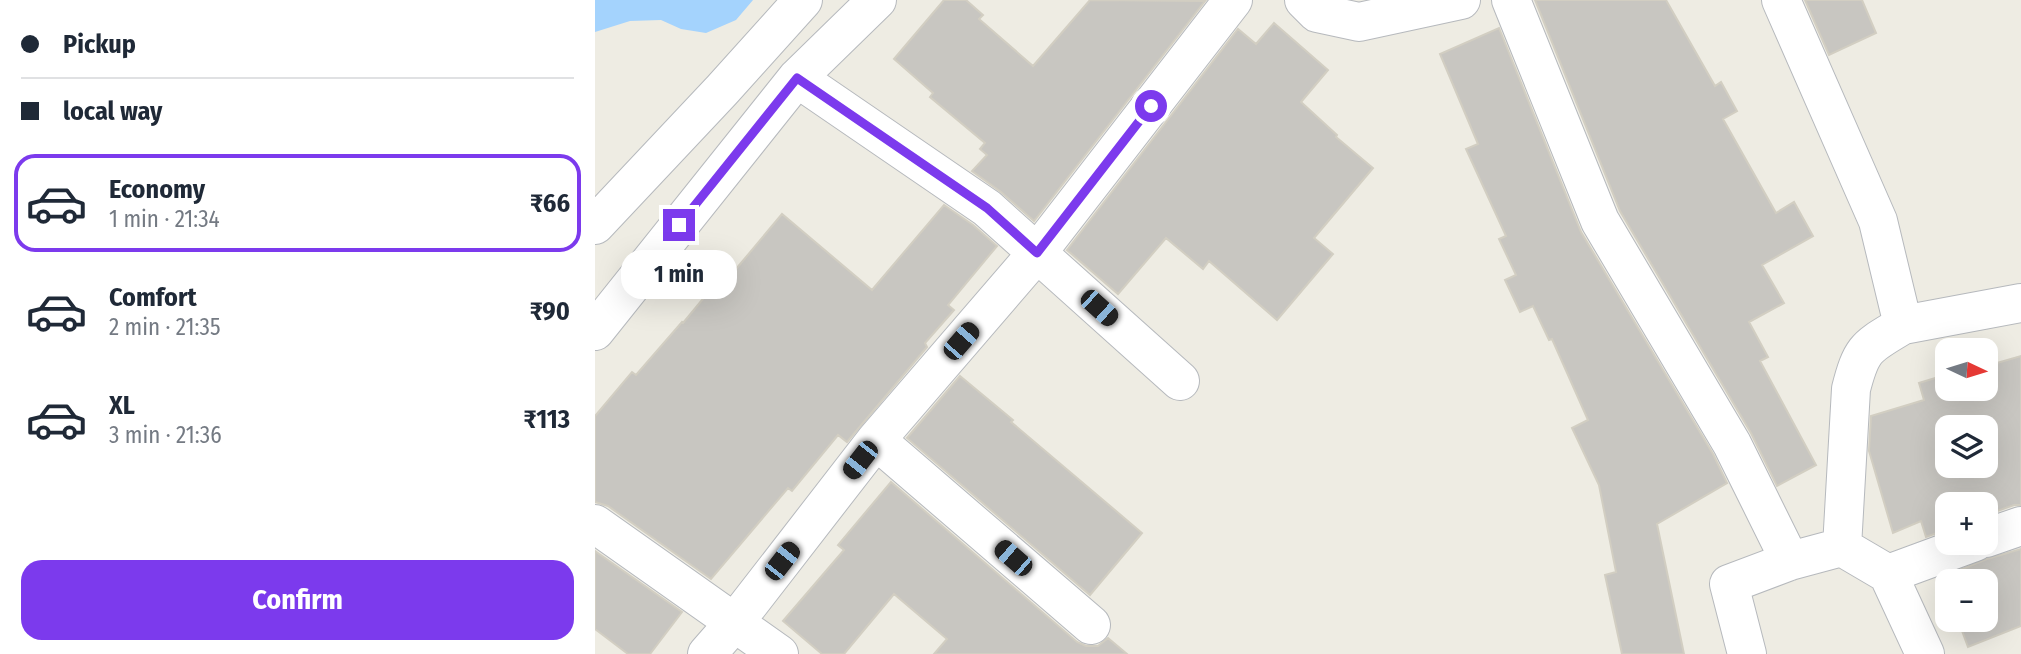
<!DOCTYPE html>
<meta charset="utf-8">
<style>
:root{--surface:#fff;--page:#f6f6f7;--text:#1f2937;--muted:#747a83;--line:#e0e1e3;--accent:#7c3aed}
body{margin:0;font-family:"Fira Sans Condensed",sans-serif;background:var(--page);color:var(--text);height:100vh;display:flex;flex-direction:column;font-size:26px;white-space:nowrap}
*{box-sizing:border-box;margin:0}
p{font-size:23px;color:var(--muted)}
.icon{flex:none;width:38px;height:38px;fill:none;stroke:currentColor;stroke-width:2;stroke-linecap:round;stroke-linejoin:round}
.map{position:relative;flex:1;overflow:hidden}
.drawer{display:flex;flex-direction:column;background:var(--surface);width:595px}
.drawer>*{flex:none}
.hud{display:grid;align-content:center;height:154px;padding:0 21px;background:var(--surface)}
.needle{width:46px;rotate:94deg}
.controls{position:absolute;left:1340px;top:338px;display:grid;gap:14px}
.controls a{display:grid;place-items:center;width:63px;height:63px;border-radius:14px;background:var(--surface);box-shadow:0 7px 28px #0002;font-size:35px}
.end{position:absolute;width:32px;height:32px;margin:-16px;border:9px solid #7c3aed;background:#fff;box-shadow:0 0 0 4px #fff}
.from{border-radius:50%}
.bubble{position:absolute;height:49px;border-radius:21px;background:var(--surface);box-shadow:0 7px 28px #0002;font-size:23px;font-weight:700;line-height:49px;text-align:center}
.car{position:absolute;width:21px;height:42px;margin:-21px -10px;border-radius:9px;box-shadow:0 0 5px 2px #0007;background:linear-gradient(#222 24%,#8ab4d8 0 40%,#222 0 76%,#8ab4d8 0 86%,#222 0)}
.hud b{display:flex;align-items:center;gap:24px;height:66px;font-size:26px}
.hud b+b{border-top:2px solid var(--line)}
.hud i{width:18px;height:18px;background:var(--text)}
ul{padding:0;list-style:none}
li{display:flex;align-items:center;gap:21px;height:98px;margin:0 14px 10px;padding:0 7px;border:4px solid transparent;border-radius:21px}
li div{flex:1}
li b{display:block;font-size:26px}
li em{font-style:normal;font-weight:700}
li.current{border-color:var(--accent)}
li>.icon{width:63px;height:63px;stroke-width:1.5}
.primary-button{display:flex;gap:14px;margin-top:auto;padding:14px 21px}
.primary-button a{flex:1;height:80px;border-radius:21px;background:var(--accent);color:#fff;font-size:28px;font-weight:700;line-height:80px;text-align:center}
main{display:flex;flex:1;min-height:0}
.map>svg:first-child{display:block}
</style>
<main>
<section class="drawer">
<div class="hud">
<b><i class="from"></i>Pickup</b>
<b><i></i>local way</b>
</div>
<ul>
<li class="current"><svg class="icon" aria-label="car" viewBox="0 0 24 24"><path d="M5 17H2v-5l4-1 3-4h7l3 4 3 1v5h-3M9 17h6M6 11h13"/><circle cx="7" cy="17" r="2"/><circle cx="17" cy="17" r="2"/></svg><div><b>Economy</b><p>1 min · 21:34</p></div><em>₹66</em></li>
<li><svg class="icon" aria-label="car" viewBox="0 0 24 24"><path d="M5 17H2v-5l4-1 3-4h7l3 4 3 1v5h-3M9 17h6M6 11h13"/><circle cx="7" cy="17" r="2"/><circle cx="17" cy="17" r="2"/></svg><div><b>Comfort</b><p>2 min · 21:35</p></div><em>₹90</em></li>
<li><svg class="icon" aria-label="car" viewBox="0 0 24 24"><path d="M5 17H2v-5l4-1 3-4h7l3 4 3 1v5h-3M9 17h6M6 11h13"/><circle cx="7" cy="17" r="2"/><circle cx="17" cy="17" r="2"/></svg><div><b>XL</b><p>3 min · 21:36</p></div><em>₹113</em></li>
</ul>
<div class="primary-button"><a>Confirm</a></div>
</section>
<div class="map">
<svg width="1426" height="654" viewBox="0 0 1426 654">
<rect width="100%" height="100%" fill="#eeece3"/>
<path fill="#a4d3fd" d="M0 0H158L141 20 111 33 86 29 66 20 35 21 0 32Z"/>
<path fill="#c8c6c1" stroke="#d2cec2" stroke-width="2" fill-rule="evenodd" d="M349 0H371L388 15 384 19 438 66 495 0 610 1 439 221 406 192 377 171 392 155 385 149 390 143 335 97 338 93 299 59Z
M940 0H1071L1120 86 1126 82 1142 111 1128 119 1181 213 1199 202 1218 236 1167 265 1189 303 1154 322 1173 357 1165 361 1221 465 1182 486 1156 433 1025 211Z
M1210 0H1267L1281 33 1234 55Z
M679 23 733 70 706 102 742 135 741 137 778 168 719 238 738 254 682 320 614 261 608 269 571 238 523 294 472 250 643 29 661 44Z
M904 28 986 232 1118 454 1132 483 1062 524 1089 654H1027L1010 575 1021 572 1004 485 977 428 993 420 957 339 954 340 938 306 925 312 910 280 921 275 904 239 911 236 871 149 883 144 845 54Z
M349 205 378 225 402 246 353 305 359 310 330 343 332 347 252 442 243 435 197 491 193 488 116 579 13 506 0 502V416L37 372 41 375 87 322 88 323 136 265 141 269 187 214 277 290Z
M1426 356V505H1419L1391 515V504H1353V529L1331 537 1326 521 1298 533 1274 451 1276 416 1329 400 1324 383 1353 374V388H1391V362L1401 360 1402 363ZM1353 427H1391V466H1353Z
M365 376 418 420 416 422 547 533 495 595 312 438Z
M296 482 482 642 491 646H503L513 638 532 654H339L352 639 299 594 249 654H227L188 621 249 550 243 545Z
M1426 549V626L1373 647 1363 620H1391V581H1353V593L1347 577 1392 559Z
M0 551 87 612 55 654H33L0 629Z"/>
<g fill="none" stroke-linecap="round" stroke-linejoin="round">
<defs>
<path id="street" d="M709 0 722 13 764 22 866 0
M916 0 1005 221 1137 444 1195 561
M1186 0 1283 221 1308 325 1426 303
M202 78 392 208 585 381
M0 225 127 90 208 0
M0 331 202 78 282 0
M281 440 496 625
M0 524 184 654
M1391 538 1426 526
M1247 547 1256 389C1267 346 1272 347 1308 325
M1293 574 1330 654
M112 654 140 622 281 440 442 253 638 0
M1152 654 1134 584 1195 561 1247 547 1293 574 1380 542"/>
</defs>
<use href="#street" stroke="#b6b9bd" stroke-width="40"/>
<use href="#street" stroke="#fff" stroke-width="38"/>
</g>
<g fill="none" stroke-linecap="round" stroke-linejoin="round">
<path stroke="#7c3aed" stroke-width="9" d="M84 225 202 78 392 208 442 253 556 106"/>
</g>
</svg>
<div class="controls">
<a><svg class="needle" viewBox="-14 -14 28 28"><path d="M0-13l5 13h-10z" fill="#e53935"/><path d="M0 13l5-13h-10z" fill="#747a83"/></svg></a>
<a><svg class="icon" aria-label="layers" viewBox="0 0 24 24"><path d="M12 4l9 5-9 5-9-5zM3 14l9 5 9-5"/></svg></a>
<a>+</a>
<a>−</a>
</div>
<i class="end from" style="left:556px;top:106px"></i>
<i class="end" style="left:84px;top:225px"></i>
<div class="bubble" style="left:26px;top:250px;width:116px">1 min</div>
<i class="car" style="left:504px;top:308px;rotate:132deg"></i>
<i class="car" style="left:366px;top:341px;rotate:41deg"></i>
<i class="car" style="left:265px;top:460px;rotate:218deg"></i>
<i class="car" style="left:418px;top:558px;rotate:311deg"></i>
<i class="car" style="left:187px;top:561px;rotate:38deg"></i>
</div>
</main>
